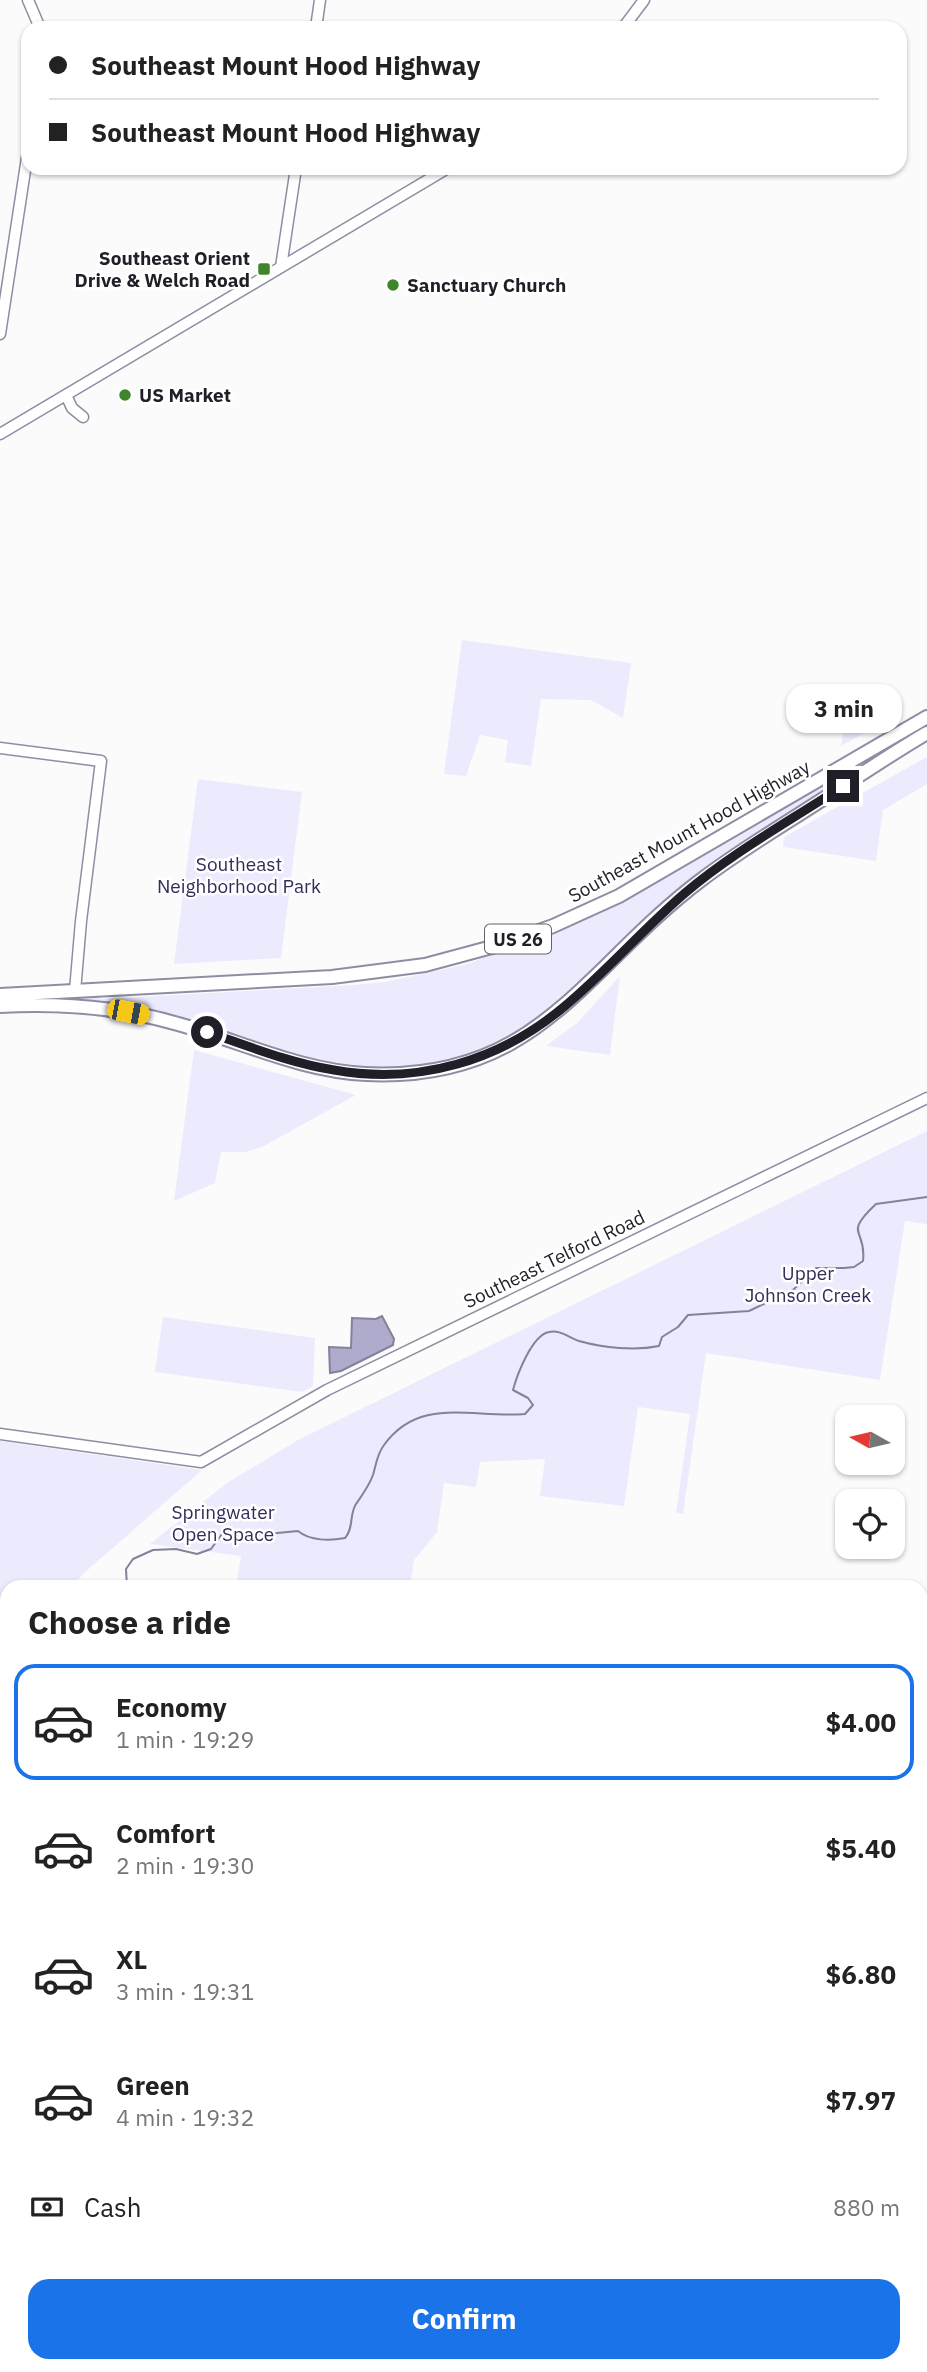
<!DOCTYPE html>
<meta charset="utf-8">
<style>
:root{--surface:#fff;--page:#f2f2f2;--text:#222;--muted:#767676;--line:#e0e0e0;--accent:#1a73e8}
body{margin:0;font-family:"IBM Plex Sans",sans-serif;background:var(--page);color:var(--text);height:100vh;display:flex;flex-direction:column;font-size:26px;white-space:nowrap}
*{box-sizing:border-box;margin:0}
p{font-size:23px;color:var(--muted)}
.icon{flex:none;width:38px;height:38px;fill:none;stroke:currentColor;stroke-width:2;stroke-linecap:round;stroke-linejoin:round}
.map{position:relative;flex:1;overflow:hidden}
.details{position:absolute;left:0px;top:1580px;width:928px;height:793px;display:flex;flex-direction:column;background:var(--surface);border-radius:21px 21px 0 0;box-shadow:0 2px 5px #0004}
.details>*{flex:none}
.guide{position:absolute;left:21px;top:21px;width:886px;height:154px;border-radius:21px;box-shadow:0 2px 5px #0004;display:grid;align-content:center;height:154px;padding:0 28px;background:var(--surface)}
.needle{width:46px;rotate:278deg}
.fabs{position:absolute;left:835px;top:1405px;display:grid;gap:14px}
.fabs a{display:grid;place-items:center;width:70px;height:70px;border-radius:14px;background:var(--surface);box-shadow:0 2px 5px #0004;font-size:35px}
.end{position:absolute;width:32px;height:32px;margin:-16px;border:9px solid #201f28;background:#fff;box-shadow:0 0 0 4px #fff}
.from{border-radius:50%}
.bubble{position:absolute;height:49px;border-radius:21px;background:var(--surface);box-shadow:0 2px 5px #0004;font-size:23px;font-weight:800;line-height:49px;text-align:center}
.car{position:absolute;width:21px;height:42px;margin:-21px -10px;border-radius:9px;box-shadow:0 0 5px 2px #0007;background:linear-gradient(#f5c518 24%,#345 0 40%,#f5c518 0 76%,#345 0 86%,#f5c518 0)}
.guide b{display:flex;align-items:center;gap:24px;height:66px;font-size:26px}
.guide b+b{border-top:2px solid var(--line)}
.guide i{width:18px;height:18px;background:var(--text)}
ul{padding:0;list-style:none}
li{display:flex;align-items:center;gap:21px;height:116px;margin:0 14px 10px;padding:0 14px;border:4px solid transparent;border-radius:21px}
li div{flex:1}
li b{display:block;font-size:26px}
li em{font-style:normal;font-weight:800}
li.on{border-color:var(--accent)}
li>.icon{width:63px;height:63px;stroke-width:1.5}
h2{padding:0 28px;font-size:32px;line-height:84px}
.pay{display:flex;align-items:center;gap:18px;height:77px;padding:0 28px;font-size:26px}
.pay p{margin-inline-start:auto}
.cta{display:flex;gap:14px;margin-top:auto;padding:14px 28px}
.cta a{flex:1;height:80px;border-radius:21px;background:var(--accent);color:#fff;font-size:28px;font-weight:800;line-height:80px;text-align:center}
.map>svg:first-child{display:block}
</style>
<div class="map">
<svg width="927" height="2372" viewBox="0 0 927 2372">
<rect width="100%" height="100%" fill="#fbfbfb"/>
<path fill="#ecebfd" d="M462 640 631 663 623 718 591 700 541 699 531 766 505 762 508 740 480 735 466 776 444 774Z
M848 692 899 699 895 716 841 746Z
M901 738 903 742C836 785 767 826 702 872 657 905 621 947 580 984 503 1054 426 1082 322 1062L161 1013 74 1000 78 996 99 995 102 999 354 985 385 982 468 964 560 928Z
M927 757V784L883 810 876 861 783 847 784 837Z
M198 779 302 792 281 958 174 964Z
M620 976 610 1055 546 1046 577 1023Z
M194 1050 356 1095 262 1147 246 1152H221L215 1183 174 1201Z
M927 1131V1224L905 1221 880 1380 706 1353 683 1514 676 1513 690 1414 638 1407 624 1506 540 1496 545 1459 480 1462 476 1487 444 1483 437 1532 414 1560 410 1587H236L241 1556 150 1544 227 1483 298 1440Z
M163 1317 315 1338 313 1386 302 1392 155 1372Z
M0 1441 202 1470 84 1573 72 1587H7V1664L0 1672Z
M7 1695V2030L0 2029V1704Z
M921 2259 927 2260V2372H722L723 2366H920Z
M325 2366H468L467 2372H336Z
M526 2366H645L644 2372H526Z"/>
<path fill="#aeabcc" stroke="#83819b" stroke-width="2" d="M382 1316 394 1339 393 1345 341 1371 330 1373 329 1347 351 1348 352 1318 376 1319Z
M921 2268 927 2269V2372H901V2366H920Z"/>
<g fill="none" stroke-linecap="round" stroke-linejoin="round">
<path stroke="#83819b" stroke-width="2" d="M127 1587 126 1569 133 1559 153 1550 176 1549 197 1554 211 1549 222 1534 246 1536 298 1531C310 1541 330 1541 345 1538 354 1528 349 1515 356 1504 363 1494 369 1486 373 1475 376 1465 377 1454 384 1445 420 1395 474 1419 525 1414L533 1405 528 1398 513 1390C517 1375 532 1335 549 1332 560 1329 569 1338 579 1341 604 1348 635 1351 659 1346L662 1337 678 1327 688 1315 749 1311 793 1290 816 1268H844L854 1267 863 1261C867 1228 842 1236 876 1204L927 1197
M0 1775 7 1749"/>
<defs>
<path id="secondary" d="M28 0 40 28
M316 28 320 0
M623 28 644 0
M281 267 296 168
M0 334 28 151
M66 395 72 408 83 417
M0 434 448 168
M0 748 101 761 81 921 75 991
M0 1434 201 1462 327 1390 927 1098
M519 2366V2372"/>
<path id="primary" d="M0 2116 7 2117
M920 2249 927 2250"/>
<path id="highway" d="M0 995 332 977 425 965 503 944 553 926 619 896 927 717
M0 1006C60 1003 120 1007 178 1024 240 1041 301 1071 366 1074 539 1082 583 969 701 880 739 851 780 827 820 801 856 778 891 754 927 733"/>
</defs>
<use href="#secondary" stroke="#8f8da4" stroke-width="13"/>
<use href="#primary" stroke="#8f8da4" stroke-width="14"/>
<use href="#highway" stroke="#8f8da4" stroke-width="16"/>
<use href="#secondary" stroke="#fff" stroke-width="10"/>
<use href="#primary" stroke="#fff" stroke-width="10"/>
<use href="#highway" stroke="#fff" stroke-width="12"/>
</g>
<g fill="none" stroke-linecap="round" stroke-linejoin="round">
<path stroke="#201f28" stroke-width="9" d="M207 1032C248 1046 290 1063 334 1070 418 1085 500 1061 565 1006 607 971 643 929 685 893 733 852 790 821 843 786"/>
</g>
<g fill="#3f852b" stroke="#fff" stroke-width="2.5">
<rect x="257" y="262" width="14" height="14" rx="3.5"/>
<circle cx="393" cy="285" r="7"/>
<circle cx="125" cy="395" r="7"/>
</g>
<g text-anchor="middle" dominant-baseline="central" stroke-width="5" stroke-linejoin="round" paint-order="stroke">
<rect fill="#fff" stroke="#636268" stroke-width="2" x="485" y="924.5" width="66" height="29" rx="5"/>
<g font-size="18" font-weight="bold" fill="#201f28">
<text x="518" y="939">US 26</text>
</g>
<g font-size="19" font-weight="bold" fill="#201f28" stroke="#fff" text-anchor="start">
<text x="250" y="258" text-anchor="end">Southeast Orient<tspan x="250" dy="22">Drive &amp; Welch Road</tspan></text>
<text x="407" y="285">Sanctuary Church</text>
<text x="139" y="395">US Market</text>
</g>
<g font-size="19" fill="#201f28" stroke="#fff">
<text transform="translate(689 831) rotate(-29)">Southeast Mount Hood Highway</text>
<text transform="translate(554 1259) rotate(-26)">Southeast Telford Road</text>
</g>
<g font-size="19" fill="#342c58" stroke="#fff">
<text x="239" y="864">Southeast<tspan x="239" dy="22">Neighborhood Park</tspan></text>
<text x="808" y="1273">Upper<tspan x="808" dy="22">Johnson Creek</tspan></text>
<text x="223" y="1512">Springwater<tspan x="223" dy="22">Open Space</tspan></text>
</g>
</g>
</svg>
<div class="fabs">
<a><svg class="needle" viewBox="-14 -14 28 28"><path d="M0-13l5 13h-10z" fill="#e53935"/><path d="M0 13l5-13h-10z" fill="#767676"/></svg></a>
<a><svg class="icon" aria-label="locate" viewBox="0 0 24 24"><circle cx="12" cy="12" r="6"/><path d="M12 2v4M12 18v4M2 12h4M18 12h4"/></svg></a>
</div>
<i class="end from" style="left:207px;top:1032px"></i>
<i class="end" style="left:843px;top:786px"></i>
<div class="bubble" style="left:786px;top:684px;width:116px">3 min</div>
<i class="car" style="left:128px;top:1012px;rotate:101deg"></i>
<div class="guide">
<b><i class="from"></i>Southeast Mount Hood Highway</b>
<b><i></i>Southeast Mount Hood Highway</b>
</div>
<section class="details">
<h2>Choose a ride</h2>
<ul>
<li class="on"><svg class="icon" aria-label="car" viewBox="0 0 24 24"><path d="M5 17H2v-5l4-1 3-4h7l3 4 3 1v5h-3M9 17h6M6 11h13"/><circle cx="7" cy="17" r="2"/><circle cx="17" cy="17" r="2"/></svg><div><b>Economy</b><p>1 min · 19:29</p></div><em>$4.00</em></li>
<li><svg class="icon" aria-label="car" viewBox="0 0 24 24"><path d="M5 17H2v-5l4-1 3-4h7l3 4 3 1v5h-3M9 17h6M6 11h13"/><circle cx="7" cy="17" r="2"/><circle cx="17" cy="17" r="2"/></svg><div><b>Comfort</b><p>2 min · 19:30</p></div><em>$5.40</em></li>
<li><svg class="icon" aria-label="car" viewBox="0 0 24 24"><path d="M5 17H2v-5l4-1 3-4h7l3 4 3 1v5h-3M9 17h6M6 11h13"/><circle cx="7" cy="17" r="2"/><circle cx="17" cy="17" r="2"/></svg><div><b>XL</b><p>3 min · 19:31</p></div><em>$6.80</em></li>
<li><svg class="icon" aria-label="car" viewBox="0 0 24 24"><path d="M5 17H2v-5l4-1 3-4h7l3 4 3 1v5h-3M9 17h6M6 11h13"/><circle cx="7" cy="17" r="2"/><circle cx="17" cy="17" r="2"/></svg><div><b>Green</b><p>4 min · 19:32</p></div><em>$7.97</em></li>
</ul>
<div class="pay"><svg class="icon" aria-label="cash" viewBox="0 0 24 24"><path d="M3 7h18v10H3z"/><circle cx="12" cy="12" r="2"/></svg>Cash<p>880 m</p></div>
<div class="cta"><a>Confirm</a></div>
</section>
</div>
